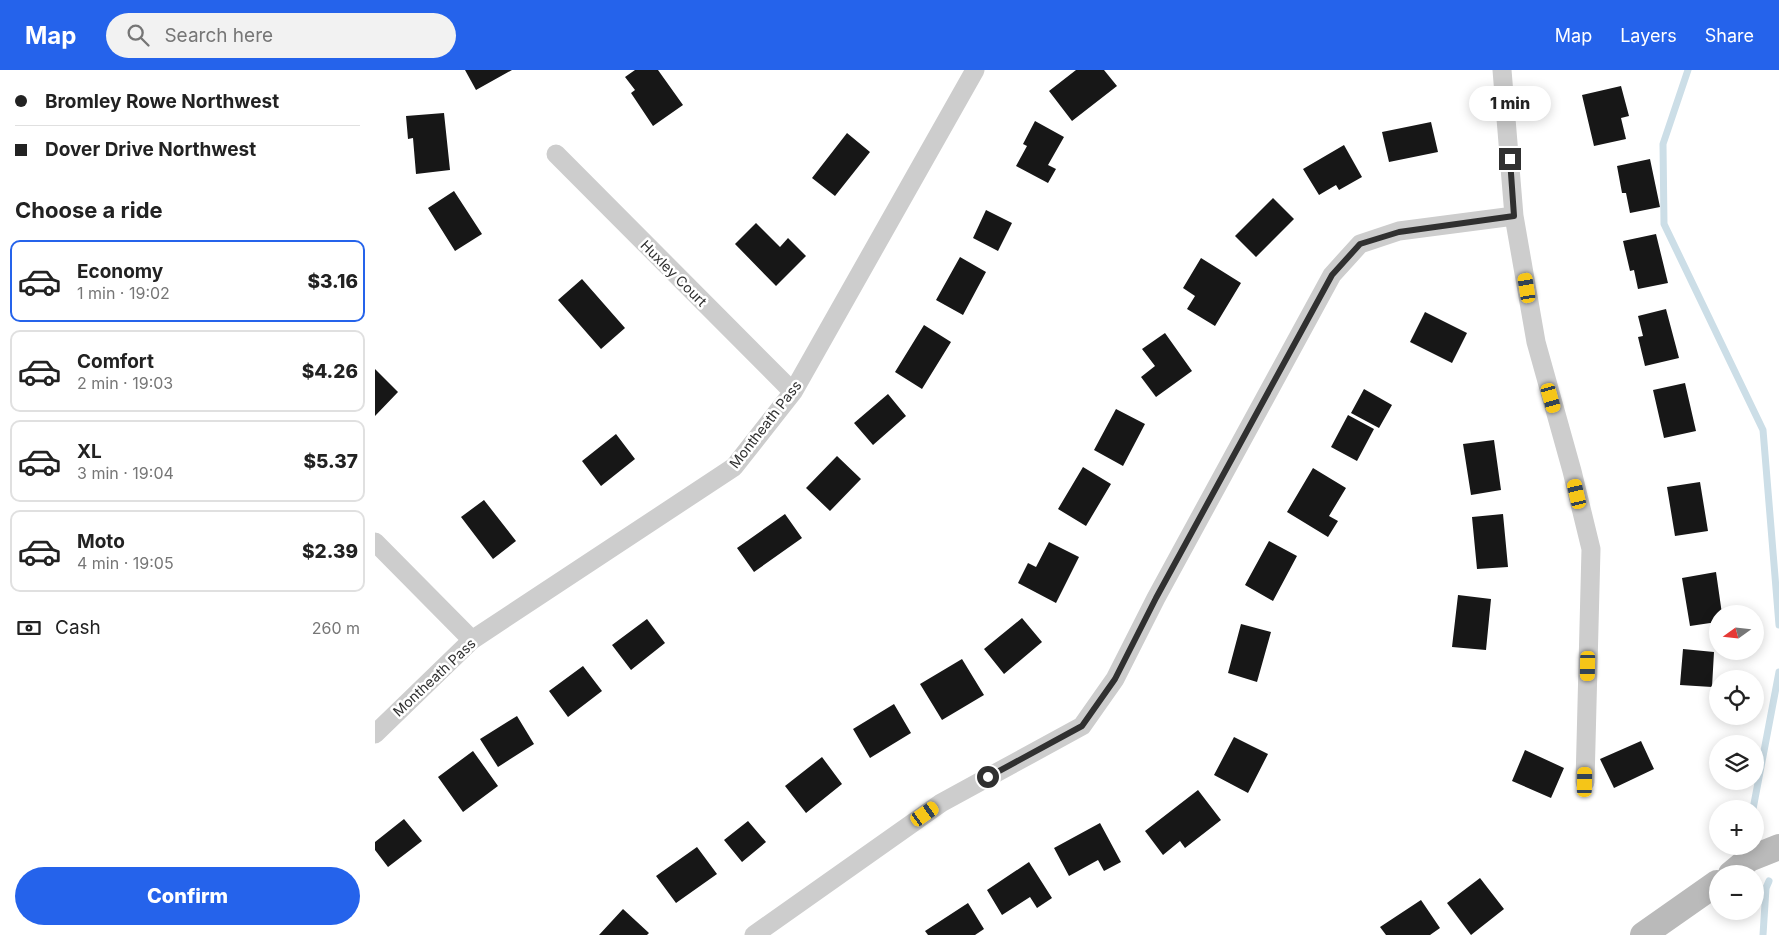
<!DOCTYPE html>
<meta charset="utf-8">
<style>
:root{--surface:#fff;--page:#f2f2f2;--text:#222;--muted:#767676;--line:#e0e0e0;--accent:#2563eb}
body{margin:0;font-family:Inter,sans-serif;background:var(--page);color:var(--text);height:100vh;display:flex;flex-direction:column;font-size:19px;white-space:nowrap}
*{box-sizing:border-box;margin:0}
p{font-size:16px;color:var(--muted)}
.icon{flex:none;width:28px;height:28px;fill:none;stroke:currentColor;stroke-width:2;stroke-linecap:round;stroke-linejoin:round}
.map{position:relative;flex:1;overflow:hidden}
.side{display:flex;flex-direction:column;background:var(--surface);width:375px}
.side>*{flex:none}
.guide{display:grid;align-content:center;height:110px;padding:0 15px;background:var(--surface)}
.needle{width:32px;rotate:255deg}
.controls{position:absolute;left:1334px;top:535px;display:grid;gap:10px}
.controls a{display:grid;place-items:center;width:55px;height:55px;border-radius:50%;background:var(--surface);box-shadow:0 2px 12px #0003;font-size:25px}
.end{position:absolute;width:22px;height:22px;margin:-11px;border:6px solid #303030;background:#fff;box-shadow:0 0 0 2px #fff}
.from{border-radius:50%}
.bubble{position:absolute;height:35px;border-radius:18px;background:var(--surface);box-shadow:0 2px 12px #0003;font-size:16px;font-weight:800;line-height:35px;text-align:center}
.car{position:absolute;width:15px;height:30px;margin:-15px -8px;border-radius:6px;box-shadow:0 0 4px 1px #0007;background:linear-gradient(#f5c518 24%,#345 0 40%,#f5c518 0 76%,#345 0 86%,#f5c518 0)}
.guide b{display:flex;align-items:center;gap:18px;height:48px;font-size:19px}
.guide b+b{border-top:1px solid var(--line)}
.guide i{width:12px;height:12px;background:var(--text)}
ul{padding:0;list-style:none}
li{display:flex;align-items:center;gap:15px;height:82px;margin:0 10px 8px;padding:0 5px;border:2px solid var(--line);border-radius:10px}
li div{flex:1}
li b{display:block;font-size:19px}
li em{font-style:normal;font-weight:800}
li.active{border-color:var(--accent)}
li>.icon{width:45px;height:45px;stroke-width:1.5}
h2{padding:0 15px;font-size:22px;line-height:60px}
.pay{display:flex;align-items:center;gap:12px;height:55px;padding:0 15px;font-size:19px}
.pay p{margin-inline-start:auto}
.action{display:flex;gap:10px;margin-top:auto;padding:10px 15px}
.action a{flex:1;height:58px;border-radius:30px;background:var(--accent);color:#fff;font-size:20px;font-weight:800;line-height:58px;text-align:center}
header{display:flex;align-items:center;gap:30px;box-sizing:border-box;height:70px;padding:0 25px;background:var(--accent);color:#fff}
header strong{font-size:24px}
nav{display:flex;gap:28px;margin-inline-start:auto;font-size:18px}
.search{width:350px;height:45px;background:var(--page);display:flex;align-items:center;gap:12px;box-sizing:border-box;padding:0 18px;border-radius:28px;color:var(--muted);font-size:19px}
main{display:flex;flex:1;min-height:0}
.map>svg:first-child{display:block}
</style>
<header>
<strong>Map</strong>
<div class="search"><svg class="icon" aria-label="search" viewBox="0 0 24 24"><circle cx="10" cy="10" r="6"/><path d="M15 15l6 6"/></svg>Search here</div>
<nav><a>Map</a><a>Layers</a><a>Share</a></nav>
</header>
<main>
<section class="side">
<div class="guide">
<b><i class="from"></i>Bromley Rowe Northwest</b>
<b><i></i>Dover Drive Northwest</b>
</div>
<h2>Choose a ride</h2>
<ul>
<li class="active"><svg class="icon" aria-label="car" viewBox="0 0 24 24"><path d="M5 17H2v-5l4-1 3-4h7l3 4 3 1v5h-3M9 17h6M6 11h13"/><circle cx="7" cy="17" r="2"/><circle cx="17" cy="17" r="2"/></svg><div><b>Economy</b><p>1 min · 19:02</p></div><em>$3.16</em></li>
<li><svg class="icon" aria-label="car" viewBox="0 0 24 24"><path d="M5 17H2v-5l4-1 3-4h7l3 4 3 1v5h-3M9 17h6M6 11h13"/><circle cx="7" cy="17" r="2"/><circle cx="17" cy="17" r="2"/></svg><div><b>Comfort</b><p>2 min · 19:03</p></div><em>$4.26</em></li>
<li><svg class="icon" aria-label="car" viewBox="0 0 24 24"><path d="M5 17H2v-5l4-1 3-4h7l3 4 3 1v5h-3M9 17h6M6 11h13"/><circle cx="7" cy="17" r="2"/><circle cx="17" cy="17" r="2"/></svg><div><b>XL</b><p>3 min · 19:04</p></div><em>$5.37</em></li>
<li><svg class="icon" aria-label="car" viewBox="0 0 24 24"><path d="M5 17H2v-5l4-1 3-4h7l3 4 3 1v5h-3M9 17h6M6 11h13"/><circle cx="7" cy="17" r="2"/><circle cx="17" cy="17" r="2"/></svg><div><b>Moto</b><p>4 min · 19:05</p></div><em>$2.39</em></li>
</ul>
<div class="pay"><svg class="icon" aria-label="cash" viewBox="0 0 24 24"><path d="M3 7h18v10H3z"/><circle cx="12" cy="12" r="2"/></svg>Cash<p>260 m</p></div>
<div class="action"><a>Confirm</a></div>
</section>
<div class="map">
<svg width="1404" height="865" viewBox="0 0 1404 865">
<rect width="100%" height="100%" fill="#fff"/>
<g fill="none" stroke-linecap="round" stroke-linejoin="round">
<path stroke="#ccdee7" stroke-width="7" d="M1313 0 1288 74 1289 154 1388 360 1404 555
M1378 739 1404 602
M1388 865 1391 818 1394 811"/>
</g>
<path fill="#171717" d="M90 0H137L101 20Z
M260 0H283L308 35 278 56 256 23 260 20 250 7Z
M701 0H729L742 16 697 51 674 21Z
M1246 16 1254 46 1246 48 1251 69 1219 76 1207 25Z
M69 43 75 100 41 104 38 68 33 69 31 46Z
M660 51 689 67 673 95 681 99 673 113 641 96 652 76 648 74Z
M1056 52 1063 82 1014 92 1007 62Z
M472 63 495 82 460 126 437 108Z
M969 75 987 107 964 120 961 115 944 125 928 99Z
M1275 89 1285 137 1255 143 1251 123H1247L1242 96Z
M79 121 107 164 80 181 53 138Z
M898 128 919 149 881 187 860 166Z
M611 140 637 153 623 181 598 168Z
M381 153 405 177 413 168 431 186 401 216 360 174Z
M1281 164 1293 213 1263 219 1259 200 1255 201 1248 171Z
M585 187 611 202 588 245 561 230Z
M826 188 866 213 840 256 812 239 820 226 808 218Z
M207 209 250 258 226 279 183 230Z
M1291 239 1304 288 1270 296 1263 267 1268 266 1263 246Z
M1050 242 1092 263 1077 293 1035 272Z
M549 255 576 272 547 319 520 302Z
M790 263 817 301 781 327 766 307 780 296 767 279Z
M0 299 23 322 0 346Z
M1310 313 1321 361 1289 368 1278 320Z
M989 319 1017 335 1004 358 976 343Z
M513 324 531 346 498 375 479 353Z
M741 339 770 354 748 396 719 380Z
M973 345 999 359 982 391 956 377Z
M241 364 260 389 226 416 207 391Z
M1119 370 1126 420 1096 425 1088 374Z
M462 386 486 409 455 441 431 418Z
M708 397 736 414 711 456 683 439Z
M938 398 971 418 954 446 963 451 953 467 912 442Z
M1325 412 1333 461 1300 466 1292 417Z
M109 430 141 471 118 489 86 447Z
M410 444 427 468 379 502 362 478Z
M1128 444 1133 497 1102 499 1097 447Z
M894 471 922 486 898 531 870 515Z
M674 472 704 487 681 533 643 513 653 493 661 497Z
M1341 502 1347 544H1342V552L1315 556 1307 508Z
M1083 525 1116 529 1111 580 1077 577Z
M647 548 667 572 629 604 609 579Z
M272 549 290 573 256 600 237 575Z
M866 554 896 562 882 612 853 603Z
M1308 579 1339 582 1337 617 1305 615Z
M587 589 609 625 567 650 545 614Z
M208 596 227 621 193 647 174 621Z
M519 634 536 663 495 688 478 659Z
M142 646 159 674 123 697 105 669Z
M859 667 893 684 873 723 839 705Z
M1266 671 1279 699 1239 718 1225 689Z
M1150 680 1189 698 1176 728 1137 711Z
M98 681 123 716 88 742 63 707Z
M447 687 467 714 431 743 410 716Z
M823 720 846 750 810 778 805 771 788 785 770 761Z
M29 749 47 771 13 797 0 780V772Z
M373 751 391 772 367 792 349 770Z
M725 753 746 792 729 801 723 790 694 806 679 778Z
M322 777 342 804 301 833 281 806Z
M654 792 677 828 662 838 655 827 627 845 612 820Z
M1105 808 1129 839 1096 865 1072 833Z
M1046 830 1065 858 1055 865H1011L1005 857Z
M593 833 609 859 600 865H553L550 861Z
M248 839 274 863 272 865H224Z"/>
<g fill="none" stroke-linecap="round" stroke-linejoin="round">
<path stroke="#cdcdcd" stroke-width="19" d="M1127 0 1139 146 1161 272 1197 401 1216 479 1210 712
M181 84 418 322
M0 472 97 570
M0 664 97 570 359 397 418 322 600 0
M379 865 566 733 707 656 740 609 781 528 957 205 985 174 1024 161 1139 146"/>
<path stroke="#bababa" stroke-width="26" d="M1356 804 1374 789 1404 777
M1268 865 1342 813"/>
</g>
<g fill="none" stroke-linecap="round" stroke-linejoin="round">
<path stroke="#303030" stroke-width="6" d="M613 707 707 656 740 609 781 528 957 205 985 174 1024 162 1139 146 1135 89"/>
</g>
<g text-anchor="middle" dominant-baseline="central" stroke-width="5" stroke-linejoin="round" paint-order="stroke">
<g font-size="14" fill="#303030" stroke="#fff">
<text transform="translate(299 203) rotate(45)">Huxley Court</text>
<text transform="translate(390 354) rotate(-52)">Montheath Pass</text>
<text transform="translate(59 607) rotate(-43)">Montheath Pass</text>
</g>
</g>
</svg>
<div class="controls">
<a><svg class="needle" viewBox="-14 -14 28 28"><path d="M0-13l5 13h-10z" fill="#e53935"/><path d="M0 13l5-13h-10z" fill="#767676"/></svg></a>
<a><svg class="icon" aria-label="locate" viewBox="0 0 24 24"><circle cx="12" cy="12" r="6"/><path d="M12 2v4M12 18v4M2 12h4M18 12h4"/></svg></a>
<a><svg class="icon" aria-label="layers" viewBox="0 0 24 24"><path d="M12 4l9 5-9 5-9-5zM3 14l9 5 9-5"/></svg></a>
<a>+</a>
<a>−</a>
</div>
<i class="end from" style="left:613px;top:707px"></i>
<i class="end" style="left:1135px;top:89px"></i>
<div class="bubble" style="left:1094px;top:16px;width:82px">1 min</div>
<i class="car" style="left:1152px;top:218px;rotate:351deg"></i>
<i class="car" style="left:1176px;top:328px;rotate:164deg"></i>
<i class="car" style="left:1202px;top:424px;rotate:347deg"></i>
<i class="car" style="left:1213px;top:596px;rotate:181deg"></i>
<i class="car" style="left:1210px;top:712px;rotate:1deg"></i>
<i class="car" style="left:550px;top:744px;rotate:55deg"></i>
</div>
</main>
